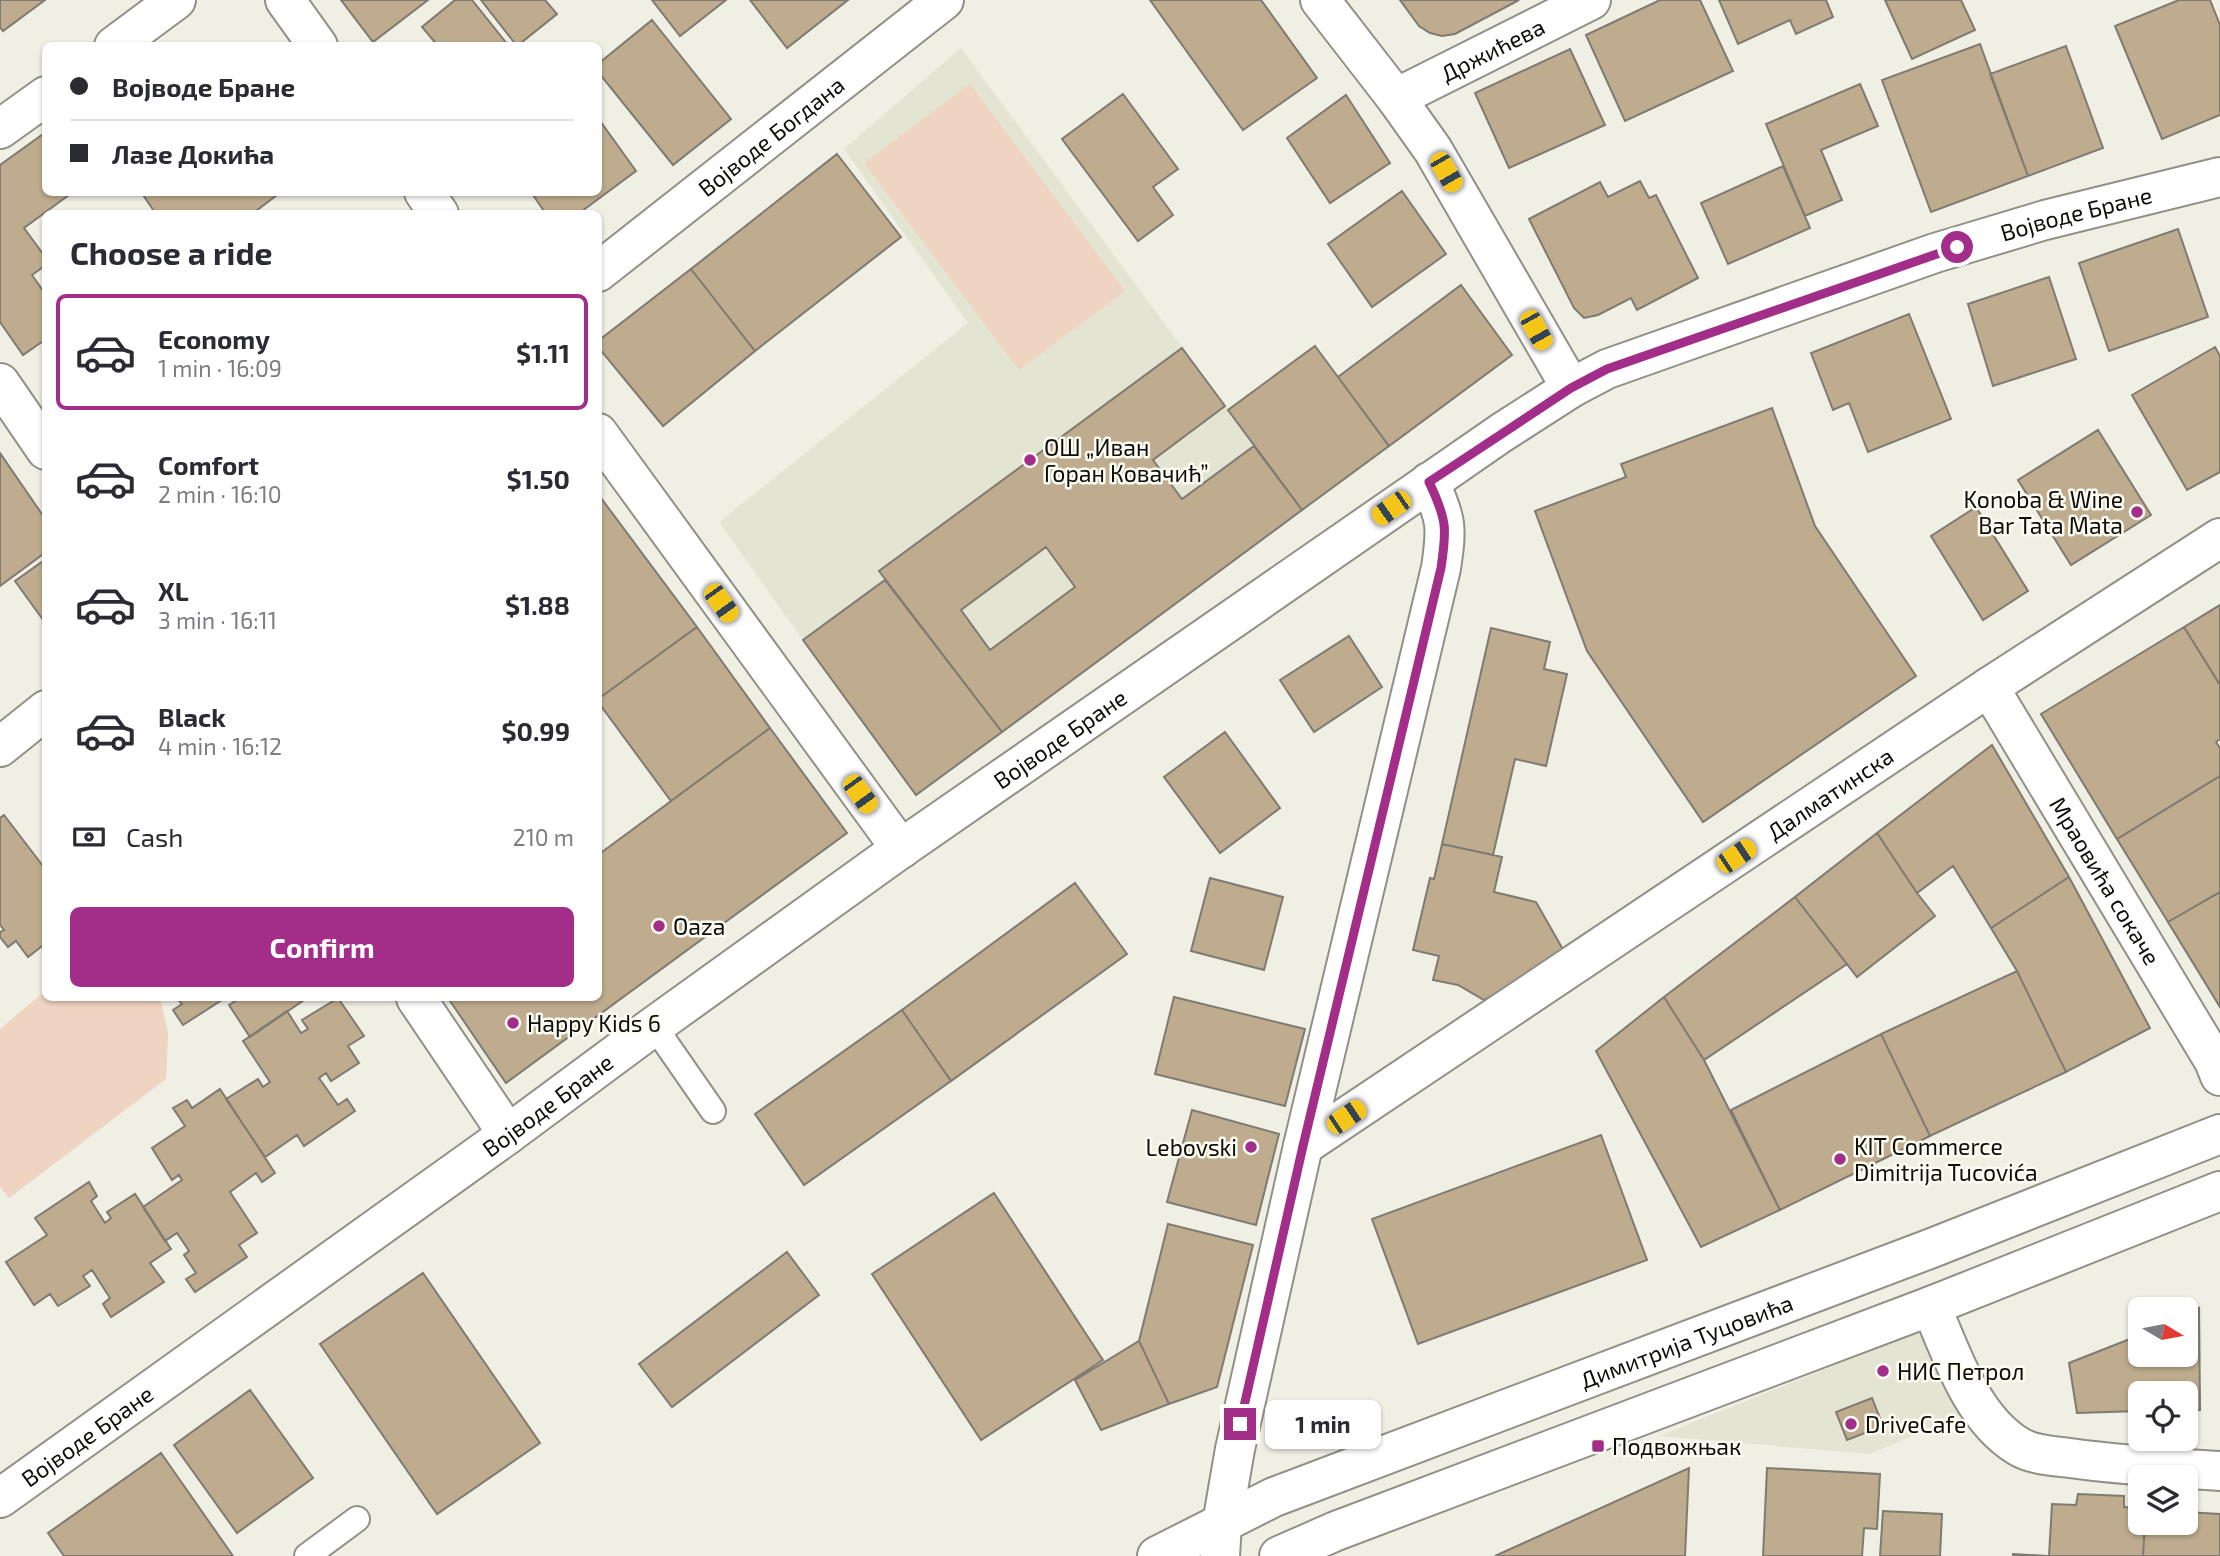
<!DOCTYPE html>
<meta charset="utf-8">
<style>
:root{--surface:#fff;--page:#f2f2f3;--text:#2b2b33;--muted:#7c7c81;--line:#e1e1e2;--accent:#a22e89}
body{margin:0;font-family:"Exo 2",sans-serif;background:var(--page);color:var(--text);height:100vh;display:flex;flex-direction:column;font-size:26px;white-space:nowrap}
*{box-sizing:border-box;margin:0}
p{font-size:23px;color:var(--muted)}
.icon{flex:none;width:38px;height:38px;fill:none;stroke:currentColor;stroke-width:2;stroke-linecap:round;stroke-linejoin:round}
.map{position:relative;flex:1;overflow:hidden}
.sheet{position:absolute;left:42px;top:210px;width:560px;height:791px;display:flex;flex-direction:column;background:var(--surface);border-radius:10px;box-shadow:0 2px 5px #0004}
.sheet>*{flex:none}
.hud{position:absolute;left:42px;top:42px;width:560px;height:154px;border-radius:10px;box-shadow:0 2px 5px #0004;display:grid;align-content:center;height:154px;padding:0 28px;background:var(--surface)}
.needle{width:46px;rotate:100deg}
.buttons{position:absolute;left:2128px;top:1297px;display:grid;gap:14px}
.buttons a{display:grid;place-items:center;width:70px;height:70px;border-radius:10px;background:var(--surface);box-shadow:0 2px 5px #0004;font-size:35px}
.end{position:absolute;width:32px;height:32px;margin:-16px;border:9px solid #a22e89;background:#fff;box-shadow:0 0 0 4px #fff}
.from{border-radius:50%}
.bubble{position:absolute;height:49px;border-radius:10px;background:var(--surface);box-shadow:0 2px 5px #0004;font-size:23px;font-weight:700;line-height:49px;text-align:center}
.car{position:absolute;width:21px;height:42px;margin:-21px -10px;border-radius:9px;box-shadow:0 0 5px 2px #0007;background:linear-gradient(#f5c518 24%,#345 0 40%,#f5c518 0 76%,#345 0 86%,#f5c518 0)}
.hud b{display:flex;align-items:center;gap:24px;height:66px;font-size:26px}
.hud b+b{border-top:2px solid var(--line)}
.hud i{width:18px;height:18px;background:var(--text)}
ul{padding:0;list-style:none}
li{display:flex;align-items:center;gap:21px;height:116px;margin:0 14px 10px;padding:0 14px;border:4px solid transparent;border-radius:10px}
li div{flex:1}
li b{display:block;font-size:26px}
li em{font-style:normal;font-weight:700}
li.current{border-color:var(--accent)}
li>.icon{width:63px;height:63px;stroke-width:1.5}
h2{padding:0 28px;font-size:32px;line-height:84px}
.pay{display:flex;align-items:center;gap:18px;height:77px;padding:0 28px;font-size:26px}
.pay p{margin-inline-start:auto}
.primary-button{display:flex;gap:14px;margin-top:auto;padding:14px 28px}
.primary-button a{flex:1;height:80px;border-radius:10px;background:var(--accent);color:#fff;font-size:28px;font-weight:700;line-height:80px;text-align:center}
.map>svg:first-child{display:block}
</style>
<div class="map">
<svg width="2220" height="1556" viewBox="0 0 2220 1556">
<rect width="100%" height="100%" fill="#efefe4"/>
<path fill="#e4e4d2" d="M961 48 1302 510 916 795 803 640 719 522 968 323 844 149Z
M1925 1329 1965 1413 1870 1454 1659 1436Z"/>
<path fill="#f0d4c2" d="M970 84 1125 291 1019 370 864 163Z
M45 991 46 998H160L168 1032 166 1079 9 1198 0 1187V1029Z"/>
<path fill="#bfac8e" stroke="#7f7a72" stroke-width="2" fill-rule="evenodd" d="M0 0H45L3 31 0 27Z
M341 0H428L373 42Z
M455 0H472L508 45 438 46 422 27Z
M481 0H545L557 14 517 46Z
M652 0H726L680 36Z
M750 0H848L787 48Z
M1150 0H1261L1317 78 1243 130Z
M1400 0H1519L1455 34 1442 36 1430 33 1419 26Z
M1660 0H1700L1733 71 1625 121 1586 35Z
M1719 0H1826L1833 17 1796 34 1790 20 1738 44Z
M1885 0H1961L1975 30 1912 59Z
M2179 0H2210L2220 25V115L2162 139 2115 26Z
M652 20 731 119 673 165 598 72V64Z
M1980 44 2028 176 1931 212 1882 80Z
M2066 46 2103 148 2028 176 1990 74Z
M1570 49 1605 125 1509 168 1475 93Z
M1860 84 1878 126 1821 150 1842 200 1805 216 1766 124Z
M1123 94 1178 169 1153 187 1173 215 1138 241 1062 139Z
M1346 95 1390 163 1330 203 1287 138Z
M598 118 636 171 578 214H546L531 192H598Z
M46 132V192H73L24 228 46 258V265L32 275 46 295V339L23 355 0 322V165Z
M837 154 901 237 755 351 691 269Z
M1783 166 1810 228 1728 264 1701 203Z
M1640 181 1649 198 1656 195 1698 278 1637 310 1631 298 1598 315 1584 318 1574 308 1529 219 1600 182 1608 197Z
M1402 191 1446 254 1372 307 1328 244Z
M141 192H281L252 214H156Z
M2178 229 2208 317 2109 351 2079 263Z
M691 269 755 351 663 426 598 347V341Z
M2049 277 2076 359 1993 386 1968 304Z
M1461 285 1512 355 1389 446 1338 377Z
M1909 314 1951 419 1868 452 1849 403 1833 410 1811 353Z
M1315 346 1389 446 1302 510 1228 410Z
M2215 347 2220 356V472L2187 490 2132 395Z
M1182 348 1225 406 1153 460 1182 499 1254 446 1302 510 1002 732 879 571ZM1046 547 1075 587 990 650 961 610Z
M1772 408 1815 526 1916 676 1703 822 1587 651 1535 511 1626 477 1621 464Z
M2098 430 2151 515 2071 565 2018 480Z
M0 453 46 520V552L0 586Z
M598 494 697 627 598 699Z
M1976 507 2028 591 1983 620 1931 536Z
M46 559V624L15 581Z
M885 580 1002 732 916 795 803 640Z
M2220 605V685L2184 627Z
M697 627 770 728 671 801 598 702V699Z
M2184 627 2220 685V739L2216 742 2220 748V776L2117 839 2041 714Z
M1491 628 1550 642 1544 669 1567 674 1546 766 1515 759 1493 855 1442 844Z
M1349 636 1382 687 1314 732 1280 680Z
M770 728 847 833 506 1083 448 998H598V855Z
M1225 732 1280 808 1220 853 1164 777Z
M1992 745 2069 877 1991 928 1953 866 1917 893 1877 833Z
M2220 776V892L2168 922 2117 839Z
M4 815 46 870V943L28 957 16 941 8 947 0 937V932L4 930 0 925V818Z
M1877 833 1917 893 1935 916 1857 977 1795 897Z
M1442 844 1502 857 1494 892 1536 902 1565 953 1484 1000 1458 985 1433 980 1439 956 1413 950 1430 878 1434 879Z
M2069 877 2150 1028 2066 1072 2017 971 1991 928Z
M1210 878 1283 897 1264 970 1191 951Z
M1075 883 1127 954 951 1081 902 1010Z
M2220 892V1007L2168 922Z
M1795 897 1847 964 1704 1060 1664 997Z
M2017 971 2066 1072 1930 1136 1881 1034Z
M1174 997 1305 1029 1285 1106 1155 1074Z
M1664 997 1704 1060 1780 1210 1701 1247 1596 1051Z
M177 998H225L183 1025 173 1010 182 1004Z
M236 998H307L250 1037 229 1005 237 1000Z
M338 998 364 1036 348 1046 359 1063 331 1081 326 1073 319 1078 338 1105 347 1099 355 1111 304 1146 297 1135 265 1157 226 1099 258 1079 263 1087 270 1082 243 1041 287 1011 301 1033 308 1029 302 1020Z
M902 1010 951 1081 804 1185 755 1114Z
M1881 1034 1930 1136 1780 1210 1731 1110Z
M220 1089 275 1173 262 1182 256 1173 230 1192 257 1233 239 1245 247 1257 195 1292 186 1279 196 1273 184 1255 189 1251 177 1233 165 1241 143 1207 182 1180 179 1175 172 1180 152 1148 185 1126 173 1108 187 1100 192 1108Z
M1192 1110 1279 1134 1256 1225 1167 1202Z
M1601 1135 1647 1260 1418 1344 1372 1219Z
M89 1182 97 1196 91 1201 105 1223 111 1218 107 1212 135 1194 171 1249 150 1263 164 1282 111 1317 103 1304 110 1298 92 1270 83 1276 90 1286 58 1306 50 1294 34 1305 6 1262 47 1235 35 1218Z
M994 1193 1103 1360 981 1440 872 1274Z
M1168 1224 1253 1245 1217 1387 1169 1404 1139 1341Z
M787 1252 819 1295 672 1407 639 1364Z
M423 1273 540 1443 437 1514 320 1344Z
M2199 1308 2200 1410 2186 1411V1393H2140V1411L2077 1413 2069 1363 2140 1335V1354H2186V1315Z
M1139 1341 1169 1404 1101 1430 1075 1380Z
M250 1390 313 1478 237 1533 174 1445Z
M1872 1398 1883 1426 1847 1440 1836 1412Z
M161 1453 233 1556H64L48 1533Z
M1689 1468 1685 1556H1495Z
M1767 1468 1880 1474 1877 1529 1864 1528 1862 1556H1763Z
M2078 1494 2124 1496V1507L2140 1508V1522H2145L2143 1556H2049L2052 1504 2076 1505Z
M1883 1511 1942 1514 1940 1556H1880Z
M2186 1512 2220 1514V1556H2143L2145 1522H2186Z
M2013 1554 2048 1556H2013Z"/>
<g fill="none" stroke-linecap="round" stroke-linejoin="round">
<defs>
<path id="service" d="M654 1026 713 1111
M307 1556 357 1519"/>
<g id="minor">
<path d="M285 0 318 46"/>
<path d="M1320 0 1396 98 1433 150 1571 388"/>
<path d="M114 46 176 0"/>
<path id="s1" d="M1396 98 1591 0"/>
<path d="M0 129 46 96"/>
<path d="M424 192 439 214"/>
<path id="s2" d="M598 272 944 0"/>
<path d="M0 383 46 450"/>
<path d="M598 433 901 849"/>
<path id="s3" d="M1989 687 2214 1061 2220 1076"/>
<path d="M0 747 46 710"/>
<path d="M416 998 495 1115 507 1135"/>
<path id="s4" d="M1303 1146 1989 687 2220 538"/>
<path d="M1931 1306C1951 1353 1972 1418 2018 1446 2032 1455 2053 1456 2070 1458 2119 1465 2170 1468 2220 1471"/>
<path id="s5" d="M0 1498 507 1135 654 1026 896 852 1501 433 1571 388 1607 369 1935 253 2045 220 2220 177"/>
<path d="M1220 1556 1222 1524 1235 1449 1303 1146 1441 568C1447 528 1447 519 1429 482"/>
</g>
<g id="secondary">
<path id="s6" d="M1157 1556 1274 1497 1932 1248 2220 1134"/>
<path d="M1279 1556 1336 1531 1931 1306 2220 1191"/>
</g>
</defs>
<use href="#service" stroke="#909087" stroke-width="28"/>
<use href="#minor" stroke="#909087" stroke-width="42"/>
<use href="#secondary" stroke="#909087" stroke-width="42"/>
<use href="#service" stroke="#fff" stroke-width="24"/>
<use href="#minor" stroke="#fff" stroke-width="38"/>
<use href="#secondary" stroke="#fff" stroke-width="38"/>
</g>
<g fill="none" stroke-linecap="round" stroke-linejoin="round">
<path stroke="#a22e89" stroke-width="9" d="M1240 1424 1303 1146 1441 568C1447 528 1447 520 1429 482L1571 388 1607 369 1957 247"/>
</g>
<g fill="#a22e89" stroke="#fcfcf2" stroke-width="2.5">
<circle cx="1030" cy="460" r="7"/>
<circle cx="2137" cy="512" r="7"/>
<circle cx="659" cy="926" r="7"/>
<circle cx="513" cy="1023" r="7"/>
<circle cx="1251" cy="1147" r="7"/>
<circle cx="1840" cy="1159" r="7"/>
<circle cx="1883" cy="1371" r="7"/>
<circle cx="1851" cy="1424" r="7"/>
<rect x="1591" y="1439" width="14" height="14" rx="3.5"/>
</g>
<g text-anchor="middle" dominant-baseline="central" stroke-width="5" stroke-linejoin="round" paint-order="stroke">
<g font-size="23" fill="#0d0d0a" stroke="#fcfcf2">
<text stroke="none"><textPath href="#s1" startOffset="108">Држићева</textPath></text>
<text stroke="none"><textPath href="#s2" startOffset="220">Војводе Богдана</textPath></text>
<text stroke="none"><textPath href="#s5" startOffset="2459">Војводе Бране</textPath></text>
<text stroke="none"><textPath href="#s5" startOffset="1304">Војводе Бране</textPath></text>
<text stroke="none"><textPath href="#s4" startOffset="634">Далматинска</textPath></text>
<text stroke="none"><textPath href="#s3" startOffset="226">Мраовића сокаче</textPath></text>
<text stroke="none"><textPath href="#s5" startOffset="674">Војводе Бране</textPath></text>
<text stroke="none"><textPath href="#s6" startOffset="572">Димитрија Туцовића</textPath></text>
<text stroke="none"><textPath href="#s5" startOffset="107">Војводе Бране</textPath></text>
</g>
<g font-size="23" fill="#0d0d0a" stroke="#fcfcf2" text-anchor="start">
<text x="1044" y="447">ОШ „Иван<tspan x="1044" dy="26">Горан Ковачић”</tspan></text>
<text x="2123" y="499" text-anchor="end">Konoba &amp; Wine<tspan x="2123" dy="26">Bar Tata Mata</tspan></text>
<text x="673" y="926">Oaza</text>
<text x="527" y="1023">Happy Kids 6</text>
<text x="1854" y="1146">KIT Commerce<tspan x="1854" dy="26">Dimitrija Tucovića</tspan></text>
<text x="1237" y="1147" text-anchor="end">Lebovski</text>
<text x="1897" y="1371">НИС Петрол</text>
<text x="1865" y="1424">DriveCafe</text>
<text x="1612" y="1446">Подвожњак</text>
</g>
</g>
</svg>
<div class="buttons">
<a><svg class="needle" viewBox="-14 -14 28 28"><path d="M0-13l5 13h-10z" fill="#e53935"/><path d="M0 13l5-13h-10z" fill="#7c7c81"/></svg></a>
<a><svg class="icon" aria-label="locate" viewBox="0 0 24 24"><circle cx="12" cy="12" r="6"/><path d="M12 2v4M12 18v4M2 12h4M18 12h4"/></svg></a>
<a><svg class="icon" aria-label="layers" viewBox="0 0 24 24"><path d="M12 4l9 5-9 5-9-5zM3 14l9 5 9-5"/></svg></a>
</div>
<i class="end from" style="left:1957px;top:247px"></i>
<i class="end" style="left:1240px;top:1424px"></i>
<div class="bubble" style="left:1265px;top:1400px;width:116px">1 min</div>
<i class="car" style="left:1446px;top:172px;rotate:150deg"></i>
<i class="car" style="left:1536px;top:330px;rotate:151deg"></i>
<i class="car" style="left:1391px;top:508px;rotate:235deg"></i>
<i class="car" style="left:721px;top:603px;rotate:144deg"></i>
<i class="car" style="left:860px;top:794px;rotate:144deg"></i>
<i class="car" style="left:1736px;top:856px;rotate:56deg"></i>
<i class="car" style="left:1346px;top:1117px;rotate:56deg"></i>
<div class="hud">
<b><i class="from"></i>Војводе Бране</b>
<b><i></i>Лазе Докића</b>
</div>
<section class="sheet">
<h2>Choose a ride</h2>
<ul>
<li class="current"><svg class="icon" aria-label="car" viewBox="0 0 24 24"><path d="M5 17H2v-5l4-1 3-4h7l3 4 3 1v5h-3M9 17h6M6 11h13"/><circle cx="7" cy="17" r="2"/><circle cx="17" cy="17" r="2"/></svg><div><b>Economy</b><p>1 min · 16:09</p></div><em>$1.11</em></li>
<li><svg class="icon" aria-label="car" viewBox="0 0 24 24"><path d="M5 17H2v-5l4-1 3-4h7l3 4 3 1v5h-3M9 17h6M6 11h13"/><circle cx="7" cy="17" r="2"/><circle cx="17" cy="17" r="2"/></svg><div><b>Comfort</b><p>2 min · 16:10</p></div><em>$1.50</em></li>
<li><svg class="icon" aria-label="car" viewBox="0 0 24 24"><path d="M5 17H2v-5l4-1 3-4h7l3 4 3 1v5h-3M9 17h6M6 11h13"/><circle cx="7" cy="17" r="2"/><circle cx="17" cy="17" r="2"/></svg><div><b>XL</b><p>3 min · 16:11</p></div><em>$1.88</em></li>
<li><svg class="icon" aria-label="car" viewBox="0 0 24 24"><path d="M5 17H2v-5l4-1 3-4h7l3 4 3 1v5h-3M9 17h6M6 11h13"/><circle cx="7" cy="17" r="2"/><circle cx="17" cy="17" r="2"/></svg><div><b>Black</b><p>4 min · 16:12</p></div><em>$0.99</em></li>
</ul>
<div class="pay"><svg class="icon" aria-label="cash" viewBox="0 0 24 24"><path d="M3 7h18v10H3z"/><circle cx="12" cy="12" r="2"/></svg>Cash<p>210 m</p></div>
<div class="primary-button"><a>Confirm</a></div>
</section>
</div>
